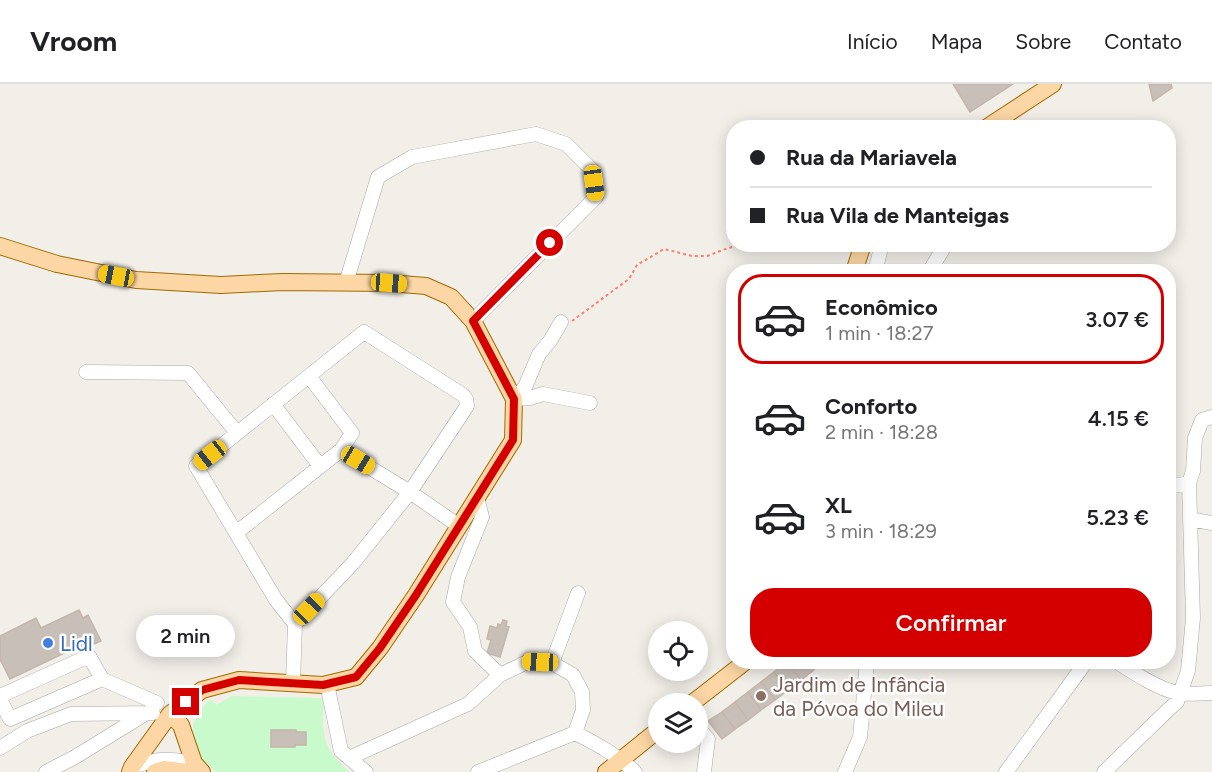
<!DOCTYPE html>
<html lang="pt">
<meta charset="utf-8">
<style>
:root{--surface:#fff;--page:#f2f2f2;--text:#202124;--muted:#757577;--line:#e0e0e0;--accent:#d40000}
body{margin:0;font-family:Figtree,sans-serif;background:var(--page);color:var(--text);height:100vh;display:flex;flex-direction:column;font-size:22px;white-space:nowrap}
*{box-sizing:border-box;margin:0}
p{font-size:20px;color:var(--muted)}
.icon{flex:none;width:33px;height:33px;fill:none;stroke:currentColor;stroke-width:2;stroke-linecap:round;stroke-linejoin:round}
.map{position:relative;flex:1;overflow:hidden}
.side{position:absolute;left:726px;top:180px;width:450px;height:405px;display:flex;flex-direction:column;background:var(--surface);border-radius:24px;box-shadow:0 3px 15px #0003}
.side>*{flex:none}
.banner{position:absolute;left:726px;top:36px;width:450px;height:132px;border-radius:24px;box-shadow:0 3px 15px #0003;display:grid;align-content:center;height:132px;padding:0 24px;background:var(--surface)}
.controls{position:absolute;left:648px;top:537px;display:grid;gap:12px}
.controls a{display:grid;place-items:center;width:60px;height:60px;border-radius:50%;background:var(--surface);box-shadow:0 3px 15px #0003;font-size:30px}
.end{position:absolute;width:27px;height:27px;margin:-14px;border:8px solid #d40000;background:#fff;box-shadow:0 0 0 3px #fff}
.from{border-radius:50%}
.bubble{position:absolute;height:42px;border-radius:21px;background:var(--surface);box-shadow:0 3px 15px #0003;font-size:20px;font-weight:600;line-height:42px;text-align:center}
.car{position:absolute;width:18px;height:36px;margin:-18px -9px;border-radius:8px;box-shadow:0 0 4px 2px #0007;background:linear-gradient(#f5c518 24%,#345 0 40%,#f5c518 0 76%,#345 0 86%,#f5c518 0)}
.banner b{display:flex;align-items:center;gap:21px;height:57px;font-size:22px}
.banner b+b{border-top:2px solid var(--line)}
.banner i{width:15px;height:15px;background:var(--text)}
ul{padding:10px 0 0;list-style:none}
li{display:flex;align-items:center;gap:18px;height:90px;margin:0 12px 9px;padding:0 12px;border:3px solid transparent;border-radius:24px}
li div{flex:1}
li b{display:block;font-size:22px}
li em{font-style:normal;font-weight:600}
li.current{border-color:var(--accent)}
li>.icon{width:54px;height:54px;stroke-width:1.5}
.button{display:flex;gap:12px;margin-top:auto;padding:12px 24px}
.button a{flex:1;height:69px;border-radius:24px;background:var(--accent);color:#fff;font-size:24px;font-weight:600;line-height:69px;text-align:center}
header{display:flex;align-items:center;gap:36px;box-sizing:border-box;height:84px;padding:0 30px;background:var(--surface);border-bottom:2px solid var(--line)}
header strong{font-size:28px}
nav{display:flex;gap:33px;margin-inline-start:auto;font-size:21px}
.map>svg:first-child{display:block}
</style>
<header>
<strong>Vroom</strong>
<nav><a>Início</a><a>Mapa</a><a>Sobre</a><a>Contato</a></nav>
</header>
<div class="map">
<svg width="1212" height="688" viewBox="0 0 1212 688">
<rect width="100%" height="100%" fill="#f2efe9"/>
<path fill="#c8facc" d="M231 612 322 614C325 621 323 626 323 633 323 662 330 669 349 688H216L198 671 194 658 193 641 199 627 210 615 217 621Z"/>
<path fill="#c7bfb8" stroke="#c4b6ab" stroke-width="1.5" d="M953 0H1013L970 28Z
M1149 0H1171L1172 4 1153 17Z
M79 526 83 534 88 531 101 557 81 566 79 562 10 595 0 575V552L36 534 41 544Z
M503 536 507 537 506 542 509 543 500 573 487 569 491 556 487 555 490 542 497 544 498 540 501 541Z
M787 578H807L814 586 801 596Z
M787 578 801 596 788 606 774 588Z
M774 588 788 606 775 616 761 598Z
M761 598 775 616 761 626 748 608Z
M748 608 761 626 748 636 735 618Z
M735 618 748 636 735 645 722 628Z
M722 628 735 645 722 655 708 637Z
M271 646H296V648H306V661H295V663H271Z"/>
<g fill="none" stroke-linecap="round" stroke-linejoin="round">
<defs>
<path id="minor" d="M875 188 882 160
M929 188 946 160
M346 199 378 93 412 73 536 50 566 60 592 86 596 113 473 237
M561 238 550 257 539 270 525 303 514 315 530 314 543 310 590 319
M86 288 188 289 237 349
M273 320 320 382
M341 366 410 408 459 442
M1168 403 1189 399
M477 414 482 433 458 493 453 518 470 543 475 567 500 591
M1190 435 1212 439
M236 449 341 366 352 349 309 292
M1117 578C1134 589 1158 605 1178 609 1189 611 1201 609 1212 609
M552 579 578 509
M293 599 295 540 353 479 410 408 467 322 466 315 463 311 364 248 196 382 276 516 295 540
M327 600 341 667 366 688
M0 612 89 572 102 595 157 619
M0 615 10 635 102 595
M698 644 708 655 704 688
M0 664 27 647 71 630 153 629
M349 674 468 620 500 591 527 578 552 579 573 591 582 608 583 626 575 649
M132 683C158 674 167 674 194 679
M46 688 75 673 145 630
M478 688 575 649C597 660 617 671 635 688
M845 688 860 653 867 578
M1006 688 1086 578
M1104 688 1170 624 1177 618 1188 587 1193 534 1189 399 1193 387 1195 354 1202 336 1212 333"/>
<path id="major" d="M986 44 1053 0
M0 162 57 180 136 196 221 201 282 198 389 199 426 202 451 213 473 237 514 315 513 356 416 511 380 564 356 593 323 601 239 596 202 606 170 630 132 683 130 688
M854 188 863 160
M691 620 745 578
M170 630 181 641 194 679 202 688
M155 688 164 685 188 688
M606 688 658 646"/>
</defs>
<use href="#minor" stroke="#a9a9a9" stroke-width="15"/>
<use href="#major" stroke="#a06b00" stroke-width="18"/>
<path stroke="#fa8072" stroke-width="2" stroke-dasharray="3 3" stroke-linecap="butt" d="M572 237 629 195 637 181 664 165 692 172H707L728 164 747 160"/>
<use href="#minor" stroke="#fff" stroke-width="14"/>
<use href="#major" stroke="#fcd6a4" stroke-width="16"/>
</g>
<g fill="none" stroke-linecap="round" stroke-linejoin="round">
<path stroke="#d40000" stroke-width="8" d="M186 618 202 606 239 596 323 601 356 593 380 564 416 511 513 356 514 315 473 237 550 159"/>
</g>
<circle fill="#3f7fe0" stroke="#fff" stroke-width="2" cx="48" cy="559" r="6"/>
<circle fill="#8d6e63" stroke="#fff" stroke-width="2" cx="761" cy="612" r="6"/>
<g text-anchor="middle" dominant-baseline="central" stroke-width="5" stroke-linejoin="round" paint-order="stroke">
<g font-size="21" fill="#366cbe" stroke="#fff" text-anchor="start">
<text x="60" y="559">Lidl</text>
</g>
<g font-size="21" fill="#785e54" stroke="#fff" text-anchor="start">
<text x="773" y="600">Jardim de Infância<tspan x="773" dy="24">da Póvoa do Mileu</tspan></text>
</g>
</g>
</svg>
<div class="controls">
<a><svg class="icon" aria-label="locate" viewBox="0 0 24 24"><circle cx="12" cy="12" r="6"/><path d="M12 2v4M12 18v4M2 12h4M18 12h4"/></svg></a>
<a><svg class="icon" aria-label="layers" viewBox="0 0 24 24"><path d="M12 4l9 5-9 5-9-5zM3 14l9 5 9-5"/></svg></a>
</div>
<i class="end from" style="left:550px;top:159px"></i>
<i class="end" style="left:186px;top:618px"></i>
<div class="bubble" style="left:136px;top:531px;width:99px">2 min</div>
<i class="car" style="left:594px;top:99px;rotate:172deg"></i>
<i class="car" style="left:116px;top:192px;rotate:281deg"></i>
<i class="car" style="left:389px;top:199px;rotate:94deg"></i>
<i class="car" style="left:210px;top:371px;rotate:232deg"></i>
<i class="car" style="left:358px;top:376px;rotate:121deg"></i>
<i class="car" style="left:309px;top:525px;rotate:44deg"></i>
<i class="car" style="left:540px;top:578px;rotate:272deg"></i>
<div class="banner">
<b><i class="from"></i>Rua da Mariavela</b>
<b><i></i>Rua Vila de Manteigas</b>
</div>
<section class="side">
<ul>
<li class="current"><svg class="icon" aria-label="car" viewBox="0 0 24 24"><path d="M5 17H2v-5l4-1 3-4h7l3 4 3 1v5h-3M9 17h6M6 11h13"/><circle cx="7" cy="17" r="2"/><circle cx="17" cy="17" r="2"/></svg><div><b>Econômico</b><p>1 min · 18:27</p></div><em>3.07 €</em></li>
<li><svg class="icon" aria-label="car" viewBox="0 0 24 24"><path d="M5 17H2v-5l4-1 3-4h7l3 4 3 1v5h-3M9 17h6M6 11h13"/><circle cx="7" cy="17" r="2"/><circle cx="17" cy="17" r="2"/></svg><div><b>Conforto</b><p>2 min · 18:28</p></div><em>4.15 €</em></li>
<li><svg class="icon" aria-label="car" viewBox="0 0 24 24"><path d="M5 17H2v-5l4-1 3-4h7l3 4 3 1v5h-3M9 17h6M6 11h13"/><circle cx="7" cy="17" r="2"/><circle cx="17" cy="17" r="2"/></svg><div><b>XL</b><p>3 min · 18:29</p></div><em>5.23 €</em></li>
</ul>
<div class="button"><a>Confirmar</a></div>
</section>
</div>
